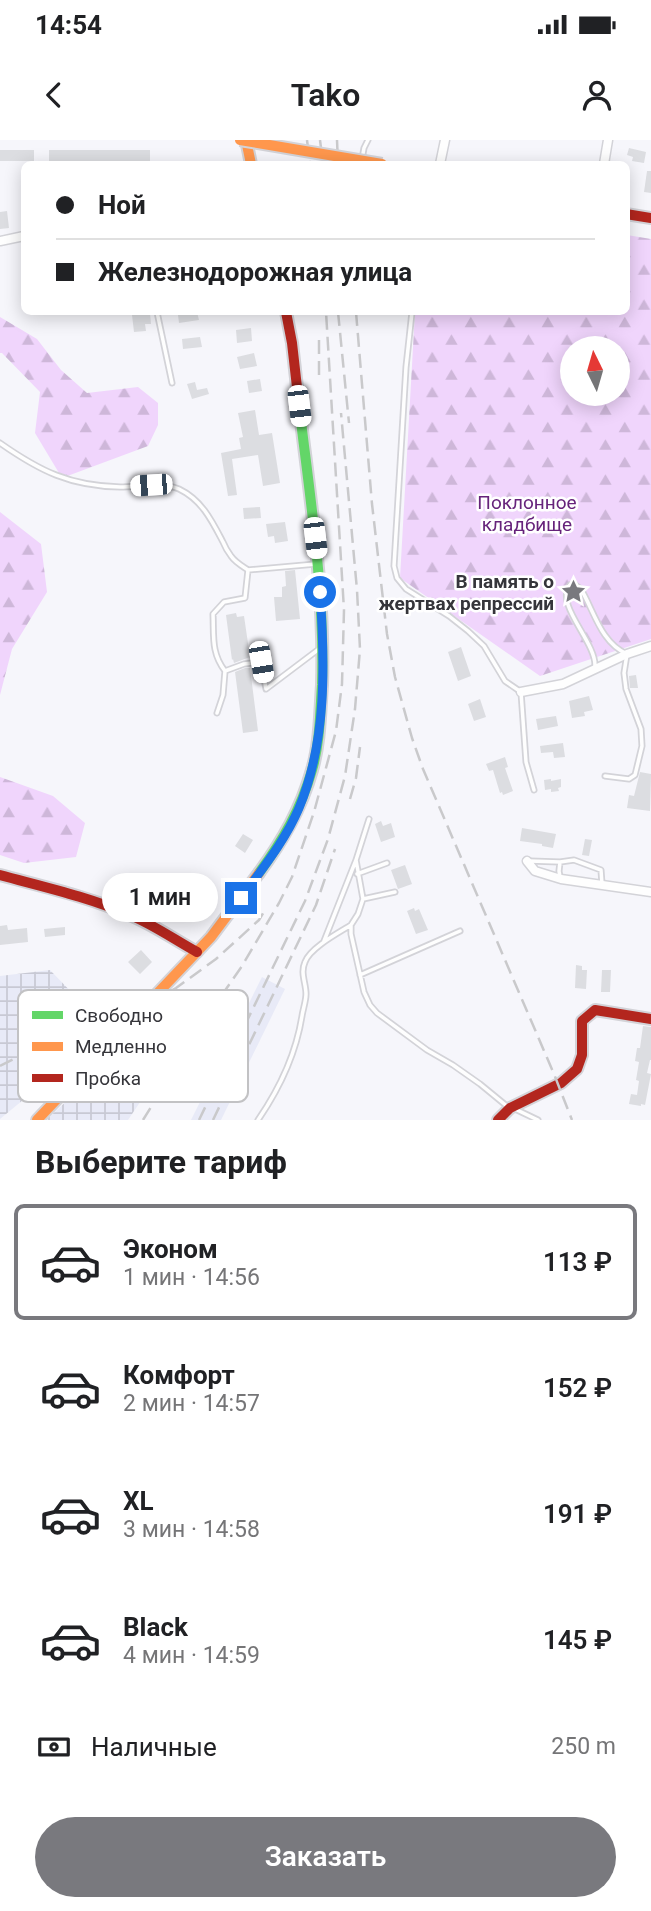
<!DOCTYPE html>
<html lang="ru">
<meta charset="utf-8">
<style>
:root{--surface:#fff;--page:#f6f6f6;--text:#202124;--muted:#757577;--line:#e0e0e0;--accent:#79797e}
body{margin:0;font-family:Roboto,sans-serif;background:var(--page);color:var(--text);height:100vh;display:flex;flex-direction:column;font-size:26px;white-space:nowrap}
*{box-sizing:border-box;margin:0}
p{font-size:23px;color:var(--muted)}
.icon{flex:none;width:38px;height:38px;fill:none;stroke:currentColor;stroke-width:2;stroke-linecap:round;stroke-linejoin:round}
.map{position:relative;height:980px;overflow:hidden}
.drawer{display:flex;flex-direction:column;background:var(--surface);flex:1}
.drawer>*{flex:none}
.hud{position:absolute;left:21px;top:21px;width:609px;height:154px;border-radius:10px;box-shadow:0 4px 18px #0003;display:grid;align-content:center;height:154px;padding:0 35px;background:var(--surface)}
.needle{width:46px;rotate:355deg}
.buttons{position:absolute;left:560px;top:196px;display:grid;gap:14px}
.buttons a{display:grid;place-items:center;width:70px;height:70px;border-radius:50%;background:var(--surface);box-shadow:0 4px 18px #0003;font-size:35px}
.end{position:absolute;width:32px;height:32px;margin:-16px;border:9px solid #1a73e8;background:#fff;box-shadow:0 0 0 4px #fff}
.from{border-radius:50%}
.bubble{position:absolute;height:49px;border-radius:24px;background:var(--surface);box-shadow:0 4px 18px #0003;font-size:23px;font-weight:600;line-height:49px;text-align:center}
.car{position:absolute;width:21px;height:42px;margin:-21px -10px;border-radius:9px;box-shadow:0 0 5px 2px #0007;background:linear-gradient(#fff 24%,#345 0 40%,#fff 0 76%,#345 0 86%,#fff 0)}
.hud b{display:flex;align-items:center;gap:24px;height:66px;font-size:26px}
.hud b+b{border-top:2px solid var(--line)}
.hud i{width:18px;height:18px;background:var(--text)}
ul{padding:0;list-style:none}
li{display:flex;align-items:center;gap:21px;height:116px;margin:0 14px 10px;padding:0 21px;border:4px solid transparent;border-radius:10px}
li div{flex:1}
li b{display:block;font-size:26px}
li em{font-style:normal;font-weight:600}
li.current{border-color:var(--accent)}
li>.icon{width:63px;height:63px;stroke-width:1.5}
h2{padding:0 35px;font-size:32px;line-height:84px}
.pay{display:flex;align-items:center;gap:18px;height:77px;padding:0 35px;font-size:26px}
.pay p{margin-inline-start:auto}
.primary-button{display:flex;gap:14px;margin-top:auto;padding:14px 35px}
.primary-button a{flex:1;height:80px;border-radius:42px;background:var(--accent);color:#fff;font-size:28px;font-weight:600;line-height:80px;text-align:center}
.status{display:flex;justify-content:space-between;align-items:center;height:49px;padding:0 35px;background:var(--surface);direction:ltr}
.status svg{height:19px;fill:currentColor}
header{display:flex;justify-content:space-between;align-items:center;height:91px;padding:0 35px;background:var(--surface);font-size:32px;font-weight:600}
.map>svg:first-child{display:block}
</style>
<div class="status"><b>14:54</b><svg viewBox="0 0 49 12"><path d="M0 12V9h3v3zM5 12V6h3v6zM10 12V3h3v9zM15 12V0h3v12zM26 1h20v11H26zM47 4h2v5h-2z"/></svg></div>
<header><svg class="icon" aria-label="back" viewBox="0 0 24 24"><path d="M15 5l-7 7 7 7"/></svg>Tako<svg class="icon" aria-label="person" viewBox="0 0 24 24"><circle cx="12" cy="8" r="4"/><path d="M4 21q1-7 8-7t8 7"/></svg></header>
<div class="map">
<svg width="651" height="980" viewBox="0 0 651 980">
<defs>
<pattern id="industrial-grid" width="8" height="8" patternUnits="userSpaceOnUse" patternTransform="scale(1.75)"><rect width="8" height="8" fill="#e8eaf7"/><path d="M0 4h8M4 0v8" fill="none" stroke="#c8c9d4"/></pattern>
<pattern id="forest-firs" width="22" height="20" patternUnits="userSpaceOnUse" patternTransform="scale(1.75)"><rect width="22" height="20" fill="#f0d5fc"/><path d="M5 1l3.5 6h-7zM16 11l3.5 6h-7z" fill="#ceb7d9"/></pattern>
</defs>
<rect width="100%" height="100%" fill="#f6f6fb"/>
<path fill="#e8eaf7" d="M262 837 285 849 221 980H191Z"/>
<path fill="url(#industrial-grid)" d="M50 830 108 890 0 979V836Z
M153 870 178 887 150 927 157 937 128 980H46L123 909Z"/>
<path fill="url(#forest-firs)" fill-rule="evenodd" d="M627 95 651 99V499L540 536 400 438 415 172H626ZM572 208H618V254H572Z
M0 177 37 199 61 230 87 253 138 247 158 263V285L148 306 62 338 35 293 40 252 2 213H0Z
M0 372 41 404 47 452 12 509 0 555Z
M0 637 53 656 85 683 76 717 24 723 0 715Z"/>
<path fill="#dcdde1" d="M629 8 646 12 644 23 632 21 633 17 627 15Z
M0 10H34V21H0Z
M49 10H150V24H116V21H49Z
M647 31H651V53L644 52Z
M7 71 9 88 0 89V72Z
M197 172 199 180 179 183 178 175Z
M150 173 151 184H145L146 191 134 192 132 175Z
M251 188 252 201 237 203 236 190Z
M200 197 202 207 183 209 182 199Z
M254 213 257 226 240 229 237 217Z
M260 239 262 251 249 253 247 241Z
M195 242 197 250 207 248 209 254 192 259 187 244Z
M255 270 259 295 272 293 280 343 263 346 258 315 232 319 237 355 228 356 221 313 241 309 239 298 243 297 238 273Z
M260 367 261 378 244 379 243 368Z
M285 382 288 401 275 403 274 396 268 397 266 384Z
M295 430 300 479 276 481 274 457H282V447L286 446 285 431Z
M236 473 237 477 244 476 250 517 234 523 233 519 232 520 226 475Z
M461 507 471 536 458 541 448 512Z
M245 528H250L258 591 243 593 235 532Z
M636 535 638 548H630L629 536Z
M589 556 593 570 584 572 585 576 572 578 569 561Z
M480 559 486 577 474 581 468 564Z
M556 576 558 586 538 590 536 579Z
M563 603 565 617 554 618 553 612 541 613 540 606Z
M505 617 508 627 505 628 513 651 503 655 502 652 500 653 493 630 489 631 486 624Z
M640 632 651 634 650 671 627 668 629 655 634 656Z
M551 639V641L561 639V647L558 648 559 651 551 652V649L545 650 544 640Z
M381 681 383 686 391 683 395 697 381 702 375 684Z
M522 688 556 694 553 708 542 706V704L520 701Z
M243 694 253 700 245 713 235 706Z
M585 699 592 700 589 716 582 715Z
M405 725 412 744 398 749 391 730Z
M414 768 415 771 419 769 428 790 416 794 407 771Z
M7 785 8 790 27 788 28 802 0 805V786Z
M65 787V795L45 797 44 789Z
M141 810 152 822 140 834 128 822Z
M576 825 582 826V830H587L586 849 575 848Z
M602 830H611L610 852H601Z
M643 886 651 887V920H650L647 933 651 934 645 965 641 964V966L629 964 631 954 637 955 639 941 636 940 639 922 635 921 637 908H640Z"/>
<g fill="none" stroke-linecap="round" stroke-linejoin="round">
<defs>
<path id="lane" d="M362 19 364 8 368 0
M157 172 172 243
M412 172 406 227 394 426 397 438 406 449 449 476 468 491 484 506 505 541 521 552 526 622 534 650
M0 303C40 331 70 346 120 347 139 347 161 341 179 349 202 360 212 381 223 402 225 407 228 412 231 416 235 422 242 426 248 430L316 424
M595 526C596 502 554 464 570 445L574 444 581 449C594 471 601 503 627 514L624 533 626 549 641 589 642 606 635 635 629 639 605 636
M225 531 244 524 261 522 266 549 319 509
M217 573 223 555 225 531C211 513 214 496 213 474L224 462 245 458 248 430
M530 721 560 722 574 720 601 730 602 744
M560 722 559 731 560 737
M357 734 387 723
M395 752 363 759 358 774 351 785V794L364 852 370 865 377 873 427 910 453 925 480 944 508 967
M363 759 356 720 369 679
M324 801 356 720
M360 835 460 791
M515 969 538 980
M258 980C280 948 296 914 302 876 303 869 306 861 306 854 306 843 300 833 305 822 310 808 338 793 351 785"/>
<path id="street" d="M440 24 445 0
M604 24 608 0
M0 101 24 96
M521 552 563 544 627 514 651 506
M527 721 535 731 561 739 651 752"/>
<path id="fast" d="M259 733C283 700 301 669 312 630 320 603 320 573 322 545 325 451 310 358 299 265"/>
<path id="slow" d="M246 0 251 24
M37 980 211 797 259 733"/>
<path id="jam" d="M626 74 651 78
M286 172 292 203 299 265
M0 735C44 747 89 757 130 775 154 785 175 800 197 812
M498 980 510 968 561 943 577 929 582 915V881L595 870 651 879"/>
</defs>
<use href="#lane" stroke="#d3d3d8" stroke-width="7"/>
<use href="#street" stroke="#d3d3d8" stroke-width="11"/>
<use href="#fast" stroke="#d3d3d8" stroke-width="14"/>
<use href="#slow" stroke="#d3d3d8" stroke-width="14"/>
<use href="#jam" stroke="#d3d3d8" stroke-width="14"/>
<use href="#lane" stroke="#fefefe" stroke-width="3.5"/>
<use href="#street" stroke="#fefefe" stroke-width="8"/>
<use href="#fast" stroke="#63d668" stroke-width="10"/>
<use href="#slow" stroke="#ff974d" stroke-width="10"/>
<use href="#jam" stroke="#b3261e" stroke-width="10"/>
<path stroke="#c9c9cb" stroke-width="2.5" stroke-dasharray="14 7" stroke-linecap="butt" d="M307 0 310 24
M320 0 323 24
M337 0 338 24
M338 172 349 283
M356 172 372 364 387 494 395 537 412 598 423 629 554 934 572 980
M319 200V235
M350 659 356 638 360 607
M0 926 32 910 98 881 146 864 176 848 216 819 259 780 265 770
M143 980 208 875 242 826 279 763 292 737 314 672 336 591 342 544 344 470 326 172
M199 980 305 761 328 699 345 636 355 569 360 509 357 450 341 273
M213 980 316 765 335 709"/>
<defs>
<path id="slow-bridge" d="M240 0 382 24"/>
</defs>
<use href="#slow-bridge" stroke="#d3d3d8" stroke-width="14" stroke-linecap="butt"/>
<use href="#slow-bridge" stroke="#ff974d" stroke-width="10"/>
</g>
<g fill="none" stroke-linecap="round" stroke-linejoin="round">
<path stroke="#1a73e8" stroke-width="9" d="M241 758C262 729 285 701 299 668 327 601 325 523 320 452"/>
</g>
<defs>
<symbol id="sight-bare" viewBox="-9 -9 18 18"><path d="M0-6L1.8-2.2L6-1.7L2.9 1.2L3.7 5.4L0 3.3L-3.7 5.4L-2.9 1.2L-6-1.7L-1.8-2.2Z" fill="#79797e" stroke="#fff" stroke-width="2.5" paint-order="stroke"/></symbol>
</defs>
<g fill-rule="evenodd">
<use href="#sight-bare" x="556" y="434" width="35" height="35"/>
</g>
<g text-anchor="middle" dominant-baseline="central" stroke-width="5" stroke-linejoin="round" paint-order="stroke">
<g font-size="19" fill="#66237b" stroke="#fff">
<text x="527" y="362">Поклонное<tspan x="527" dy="22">кладбище</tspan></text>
</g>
<g font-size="19" font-weight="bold" fill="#35353a" stroke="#fff" text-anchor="end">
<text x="554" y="441">В память о<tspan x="554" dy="22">жертвах репрессий</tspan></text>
</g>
</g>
<rect x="18" y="850" width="230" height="112" rx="10" fill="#fff" stroke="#c2c2c4" stroke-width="2"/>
<rect x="32" y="871" width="31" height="8" fill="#63d668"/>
<rect x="32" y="902" width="31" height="9" fill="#ff974d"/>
<rect x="32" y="934" width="31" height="8" fill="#b3261e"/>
<g font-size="19" fill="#35353a">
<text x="75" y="882">Свободно</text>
<text x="75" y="913">Медленно</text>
<text x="75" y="945">Пробка</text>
</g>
</svg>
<div class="buttons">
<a><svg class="needle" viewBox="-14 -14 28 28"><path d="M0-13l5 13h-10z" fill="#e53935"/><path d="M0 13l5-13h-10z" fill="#757577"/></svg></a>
</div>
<i class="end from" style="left:320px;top:452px"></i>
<i class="end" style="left:241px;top:758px"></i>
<div class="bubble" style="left:102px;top:733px;width:116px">1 мин</div>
<i class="car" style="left:299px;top:266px;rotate:173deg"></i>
<i class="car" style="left:151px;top:345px;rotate:266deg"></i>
<i class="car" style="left:315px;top:398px;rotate:173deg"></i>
<i class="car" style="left:261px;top:522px;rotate:170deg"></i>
<div class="hud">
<b><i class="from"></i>Ной</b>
<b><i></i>Железнодорожная улица</b>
</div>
</div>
<section class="drawer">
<h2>Выберите тариф</h2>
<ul>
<li class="current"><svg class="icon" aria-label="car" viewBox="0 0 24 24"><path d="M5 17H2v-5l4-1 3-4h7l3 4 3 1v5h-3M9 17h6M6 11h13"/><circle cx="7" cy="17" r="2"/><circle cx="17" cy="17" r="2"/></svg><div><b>Эконом</b><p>1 мин · 14:56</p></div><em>113 ₽</em></li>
<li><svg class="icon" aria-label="car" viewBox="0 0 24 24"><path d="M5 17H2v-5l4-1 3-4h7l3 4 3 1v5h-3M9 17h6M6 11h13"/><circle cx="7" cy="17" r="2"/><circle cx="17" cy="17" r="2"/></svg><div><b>Комфорт</b><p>2 мин · 14:57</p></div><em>152 ₽</em></li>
<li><svg class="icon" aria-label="car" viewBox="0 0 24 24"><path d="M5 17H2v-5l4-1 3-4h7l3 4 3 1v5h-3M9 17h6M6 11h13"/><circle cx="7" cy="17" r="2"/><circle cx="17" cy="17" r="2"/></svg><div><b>XL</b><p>3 мин · 14:58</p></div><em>191 ₽</em></li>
<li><svg class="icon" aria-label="car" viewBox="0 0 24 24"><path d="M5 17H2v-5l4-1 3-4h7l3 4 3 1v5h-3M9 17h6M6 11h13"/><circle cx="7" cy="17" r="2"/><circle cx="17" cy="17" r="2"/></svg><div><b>Black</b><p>4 мин · 14:59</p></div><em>145 ₽</em></li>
</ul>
<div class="pay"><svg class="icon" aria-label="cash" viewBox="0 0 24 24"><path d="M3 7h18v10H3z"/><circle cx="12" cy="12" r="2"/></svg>Наличные<p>250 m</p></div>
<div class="primary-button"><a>Заказать</a></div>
</section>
